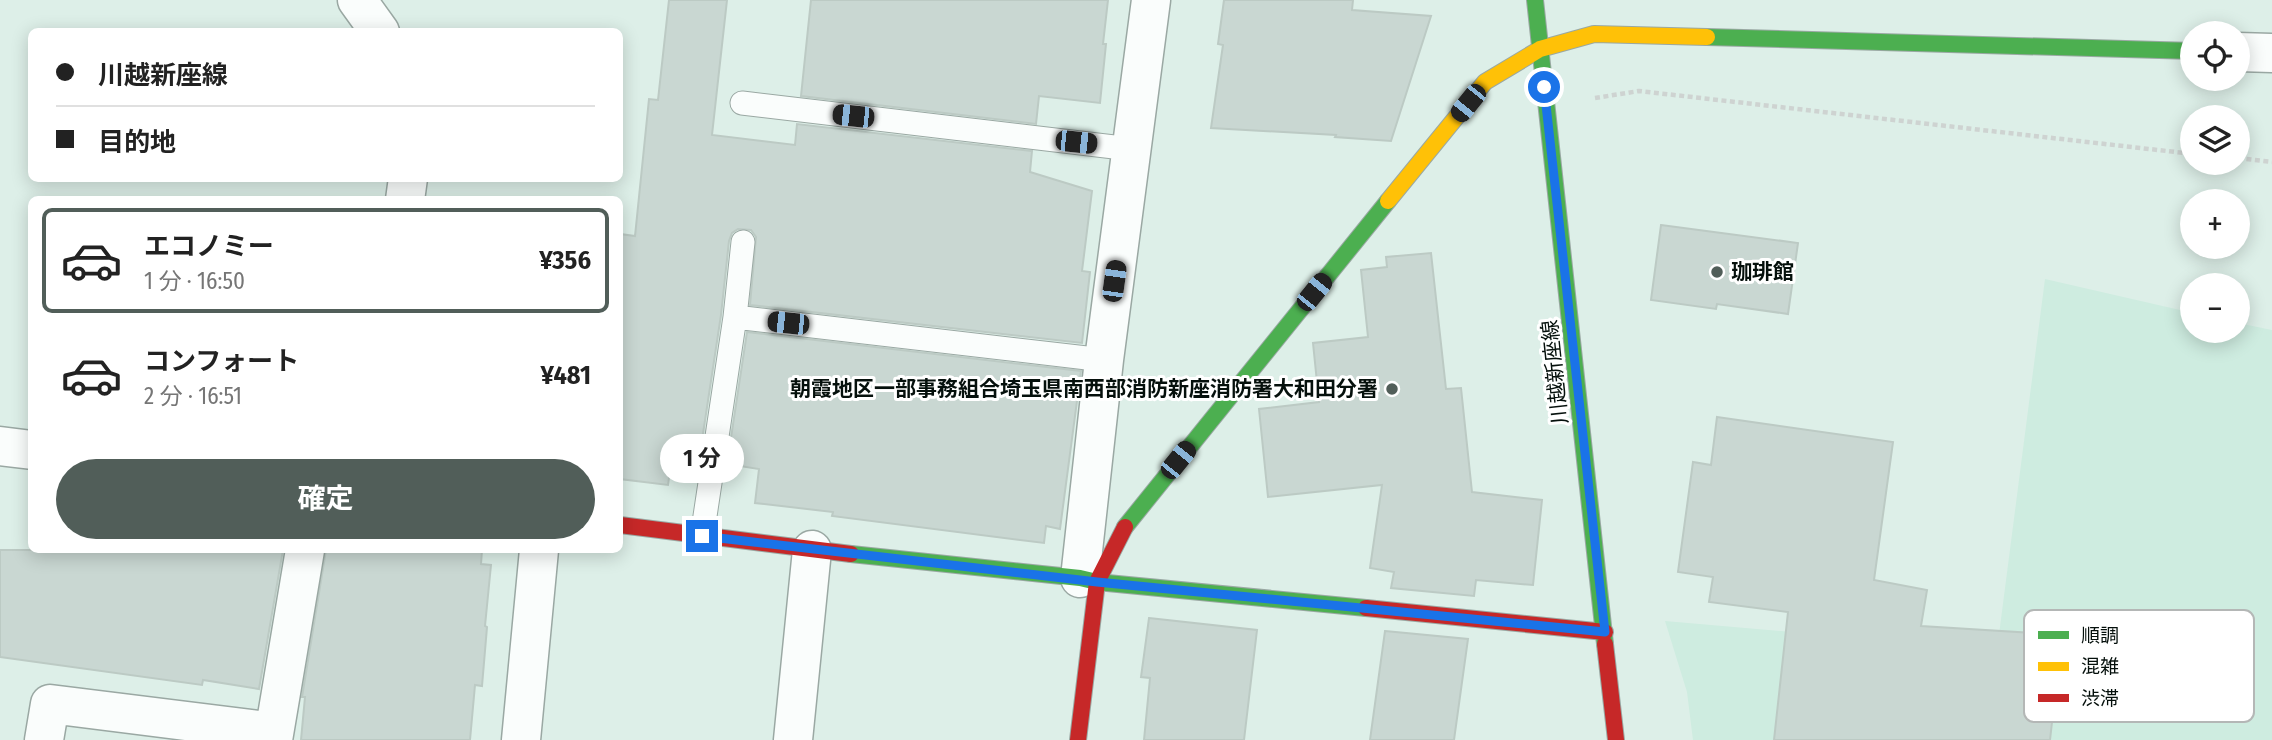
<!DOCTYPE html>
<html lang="ja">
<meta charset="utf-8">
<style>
:root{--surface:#fff;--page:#f6f6f6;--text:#222;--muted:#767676;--line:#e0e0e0;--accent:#515e59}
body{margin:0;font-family:"Fira Sans Condensed","Noto Sans JP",sans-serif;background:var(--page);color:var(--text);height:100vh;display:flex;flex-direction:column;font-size:26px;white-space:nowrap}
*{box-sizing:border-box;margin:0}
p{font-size:23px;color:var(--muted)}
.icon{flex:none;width:38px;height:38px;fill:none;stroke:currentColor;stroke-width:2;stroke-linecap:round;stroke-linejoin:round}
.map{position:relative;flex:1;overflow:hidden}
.drawer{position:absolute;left:28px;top:196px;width:595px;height:357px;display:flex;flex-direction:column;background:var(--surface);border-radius:10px;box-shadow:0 4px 18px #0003}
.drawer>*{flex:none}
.top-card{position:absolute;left:28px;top:28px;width:595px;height:154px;border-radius:10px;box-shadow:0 4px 18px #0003;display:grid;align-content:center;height:154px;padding:0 28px;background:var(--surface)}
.fabs{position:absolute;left:2180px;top:21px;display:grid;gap:14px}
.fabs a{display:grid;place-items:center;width:70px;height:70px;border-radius:50%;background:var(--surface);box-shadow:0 4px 18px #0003;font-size:35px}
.end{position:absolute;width:32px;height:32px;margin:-16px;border:9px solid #1a73e8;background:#fff;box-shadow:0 0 0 4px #fff}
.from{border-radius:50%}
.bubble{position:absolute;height:49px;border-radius:24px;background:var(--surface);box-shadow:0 4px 18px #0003;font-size:23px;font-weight:700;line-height:49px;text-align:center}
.car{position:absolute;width:21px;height:42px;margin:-21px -10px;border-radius:9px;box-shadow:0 0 5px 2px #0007;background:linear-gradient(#222 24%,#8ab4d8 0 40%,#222 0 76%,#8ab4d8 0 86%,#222 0)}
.top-card b{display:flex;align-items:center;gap:24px;height:66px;font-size:26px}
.top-card b+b{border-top:2px solid var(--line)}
.top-card i{width:18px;height:18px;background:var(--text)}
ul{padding:12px 0 0;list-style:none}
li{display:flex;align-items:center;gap:21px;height:105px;margin:0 14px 10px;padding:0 14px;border:4px solid transparent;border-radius:10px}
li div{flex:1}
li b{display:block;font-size:26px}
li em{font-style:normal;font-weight:700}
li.on{border-color:var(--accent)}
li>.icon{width:63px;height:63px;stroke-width:1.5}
.button{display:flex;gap:14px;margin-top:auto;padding:14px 28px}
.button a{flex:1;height:80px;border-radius:42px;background:var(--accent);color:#fff;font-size:28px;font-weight:700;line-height:80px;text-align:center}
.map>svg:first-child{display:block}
</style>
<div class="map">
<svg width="2272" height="740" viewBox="0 0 2272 740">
<rect width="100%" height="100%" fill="#ddefe8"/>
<path fill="#ceece0" d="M2045 279 2193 313V331H2238V323L2272 330V740H1693L1687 692 1665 621 1997 650Z"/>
<path fill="#c9d7d2" stroke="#bccac4" stroke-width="2" d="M669 0H727L712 135 795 145 797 124 1032 151 1030 172 1092 191 1082 271 1090 272 1082 343 750 305 756 237 751 230 738 229 732 233 729 241 721 315 699 460 672 456 668 485 620 479V234L635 236 649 99 658 100Z
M811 0H1108L1103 44H1106L1100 103 1039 96 1036 124 801 96Z
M1224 0H1353L1352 10 1431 16 1391 141 1335 137 1336 135 1211 128 1223 45 1218 44Z
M1661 225 1798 243 1788 314 1717 304 1716 309 1651 300Z
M1431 253 1446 389 1461 388 1472 492 1542 500 1533 585 1476 580 1474 596 1391 588 1394 572 1370 568 1382 485 1268 497 1259 409 1319 402 1313 343 1368 337 1361 270 1387 267 1386 257Z
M747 332 1081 371 1060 529 1046 526 1044 543 832 516 833 512 755 503 759 469 727 464Z
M1717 417 1893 442 1874 580 1927 590 1921 626 2033 633 2029 673 2057 677 2050 740H1774L1788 612 1709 602 1713 577 1678 572 1693 462 1711 465Z
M0 550H283L259 689 203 680 202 685 0 657Z
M326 550H482L481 564 491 565 485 626 487 627 482 686 475 685 470 740H301L305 697H302Z
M1149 618 1257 630 1244 740H1144L1150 678 1141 677Z
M1385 631 1468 639 1454 740H1370Z"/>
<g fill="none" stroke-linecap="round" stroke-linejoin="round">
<defs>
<path id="lane" d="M742 103 1131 149
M735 317 1104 360
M702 536 735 317 743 242"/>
<path id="street" d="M357 0 380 32
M2238 52 2272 53
M405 200 408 178
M0 446 32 450
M1080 578 1104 360 1151 0
M44 740 50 704 274 732
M273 740 305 550
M521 740 539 550
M793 740 812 550"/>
<path id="fast" d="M1535 0 1605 644
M1707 37 2193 51
M1125 527 1388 201
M851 554 1080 578 1097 582 1366 608"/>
<path id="slow" d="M1388 201 1485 82 1540 49 1594 34 1707 37"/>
<path id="jam" d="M620 525 851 554
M1366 608 1605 632
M1605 644 1616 740
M1078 740 1097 582 1125 527"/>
</defs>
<use href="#lane" stroke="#9aa8a3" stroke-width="25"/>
<use href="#street" stroke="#9aa8a3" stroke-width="41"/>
<use href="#fast" stroke="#9aa8a3" stroke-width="18"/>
<use href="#slow" stroke="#9aa8a3" stroke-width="18"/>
<use href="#jam" stroke="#9aa8a3" stroke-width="18"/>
<path stroke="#ced3d1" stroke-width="4.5" stroke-dasharray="5 3.5" stroke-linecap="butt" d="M1595 98 1639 91 2193 154
M2238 158 2272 162"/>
<use href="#lane" stroke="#fafdfc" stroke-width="23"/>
<use href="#street" stroke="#fafdfc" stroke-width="38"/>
<use href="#fast" stroke="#4caf50" stroke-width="16"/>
<use href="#slow" stroke="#ffc107" stroke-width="16"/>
<use href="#jam" stroke="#c62828" stroke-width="16"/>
</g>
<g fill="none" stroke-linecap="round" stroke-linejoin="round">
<path stroke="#1a73e8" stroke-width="9" d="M702 536 1097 582 1605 632 1544 87"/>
</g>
<g fill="#515e59" stroke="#fff" stroke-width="2.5">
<circle cx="1717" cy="272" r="7"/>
<circle cx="1392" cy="389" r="7"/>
</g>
<g text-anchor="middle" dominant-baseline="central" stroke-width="6" stroke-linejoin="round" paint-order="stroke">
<g font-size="21" font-weight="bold" fill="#05100c" stroke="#fff" text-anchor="start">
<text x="1731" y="272">珈琲館</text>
<text x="1378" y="389" text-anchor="end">朝霞地区一部事務組合埼玉県南西部消防新座消防署大和田分署</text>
</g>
<g font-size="21" fill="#05100c" stroke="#fff">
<text transform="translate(1555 372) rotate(-96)">川越新座線</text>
</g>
</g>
<rect x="2024" y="610" width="230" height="112" rx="10" fill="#fff" stroke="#b4b7b6" stroke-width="2"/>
<rect x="2038" y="631" width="31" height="8" fill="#4caf50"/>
<rect x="2038" y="662" width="31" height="9" fill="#ffc107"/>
<rect x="2038" y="694" width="31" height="8" fill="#c62828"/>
<g font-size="19" fill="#05100c">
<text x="2081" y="642">順調</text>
<text x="2081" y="673">混雑</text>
<text x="2081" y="705">渋滞</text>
</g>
</svg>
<div class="fabs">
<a><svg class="icon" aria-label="locate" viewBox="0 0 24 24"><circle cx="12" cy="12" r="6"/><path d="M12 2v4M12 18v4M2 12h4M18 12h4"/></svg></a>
<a><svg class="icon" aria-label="layers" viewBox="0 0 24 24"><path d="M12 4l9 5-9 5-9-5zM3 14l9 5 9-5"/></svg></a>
<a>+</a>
<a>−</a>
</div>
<i class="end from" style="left:1544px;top:87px"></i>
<i class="end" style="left:702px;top:536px"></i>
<div class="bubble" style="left:660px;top:434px;width:84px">1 分</div>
<i class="car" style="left:1468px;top:103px;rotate:219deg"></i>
<i class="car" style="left:853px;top:116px;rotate:276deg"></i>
<i class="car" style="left:1076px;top:142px;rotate:96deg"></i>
<i class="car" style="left:1114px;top:281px;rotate:8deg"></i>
<i class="car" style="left:1314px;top:292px;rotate:39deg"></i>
<i class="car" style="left:788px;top:323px;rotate:276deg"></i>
<i class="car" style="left:1178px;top:460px;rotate:39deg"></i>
<div class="top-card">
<b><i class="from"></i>川越新座線</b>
<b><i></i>目的地</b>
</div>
<section class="drawer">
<ul>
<li class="on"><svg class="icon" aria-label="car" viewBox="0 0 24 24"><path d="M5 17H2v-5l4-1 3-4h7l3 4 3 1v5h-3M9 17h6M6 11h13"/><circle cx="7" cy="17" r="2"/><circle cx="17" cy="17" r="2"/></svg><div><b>エコノミー</b><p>1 分 · 16:50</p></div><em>¥356</em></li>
<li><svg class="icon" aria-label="car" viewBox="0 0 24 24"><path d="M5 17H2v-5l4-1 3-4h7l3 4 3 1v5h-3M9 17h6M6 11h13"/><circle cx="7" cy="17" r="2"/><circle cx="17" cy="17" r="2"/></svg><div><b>コンフォート</b><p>2 分 · 16:51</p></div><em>¥481</em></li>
</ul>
<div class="button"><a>確定</a></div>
</section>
</div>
